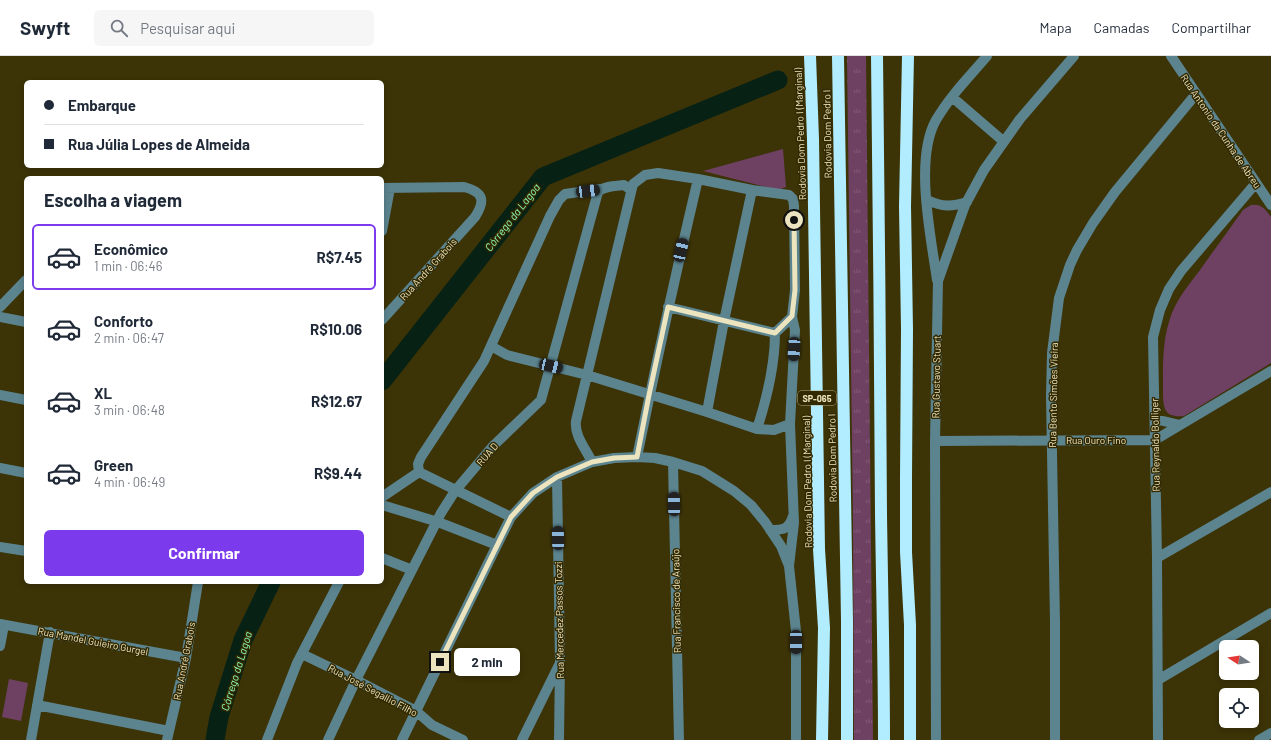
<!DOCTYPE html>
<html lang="pt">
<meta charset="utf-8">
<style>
:root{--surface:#fff;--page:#f6f6f7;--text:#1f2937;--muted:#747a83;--line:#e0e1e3;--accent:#7c3aed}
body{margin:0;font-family:Barlow,sans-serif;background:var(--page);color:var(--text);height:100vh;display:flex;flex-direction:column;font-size:15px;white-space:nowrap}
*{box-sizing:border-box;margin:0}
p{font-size:13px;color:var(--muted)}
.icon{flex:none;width:22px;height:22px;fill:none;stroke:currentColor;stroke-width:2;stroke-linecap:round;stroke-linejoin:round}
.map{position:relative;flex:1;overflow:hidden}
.panel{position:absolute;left:24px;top:120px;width:360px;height:408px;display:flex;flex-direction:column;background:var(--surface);border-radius:6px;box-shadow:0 2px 6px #0003}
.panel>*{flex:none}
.guide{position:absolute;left:24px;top:24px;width:360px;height:88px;border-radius:6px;box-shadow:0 2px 6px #0003;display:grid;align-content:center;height:88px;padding:0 20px;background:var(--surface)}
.needle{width:26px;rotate:282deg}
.controls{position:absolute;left:1219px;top:584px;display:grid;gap:8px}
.controls a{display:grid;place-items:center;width:40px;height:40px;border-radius:6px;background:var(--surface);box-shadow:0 2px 6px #0003;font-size:20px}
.end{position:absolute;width:18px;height:18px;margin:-9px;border:5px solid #ece4be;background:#111;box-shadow:0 0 0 2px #111}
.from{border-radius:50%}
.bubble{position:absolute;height:28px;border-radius:6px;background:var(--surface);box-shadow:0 2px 6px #0003;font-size:13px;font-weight:700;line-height:28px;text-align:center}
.car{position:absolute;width:12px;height:24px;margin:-12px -6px;border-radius:5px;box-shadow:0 0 3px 1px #0007;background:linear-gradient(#222 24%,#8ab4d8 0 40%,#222 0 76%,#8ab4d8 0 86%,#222 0)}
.guide b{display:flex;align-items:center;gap:14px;height:38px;font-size:15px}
.guide b+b{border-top:1px solid var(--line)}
.guide i{width:10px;height:10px;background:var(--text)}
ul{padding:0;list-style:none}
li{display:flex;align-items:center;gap:12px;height:66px;margin:0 8px 6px;padding:0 12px;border:2px solid transparent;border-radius:6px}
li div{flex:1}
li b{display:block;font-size:15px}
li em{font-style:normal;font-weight:700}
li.selected{border-color:var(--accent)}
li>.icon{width:36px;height:36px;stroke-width:1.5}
h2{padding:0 20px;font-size:18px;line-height:48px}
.cta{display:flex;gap:8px;margin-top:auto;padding:8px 20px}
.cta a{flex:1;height:46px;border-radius:6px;background:var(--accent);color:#fff;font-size:16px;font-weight:700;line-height:46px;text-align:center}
header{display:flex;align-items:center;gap:24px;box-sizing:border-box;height:56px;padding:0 20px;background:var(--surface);border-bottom:1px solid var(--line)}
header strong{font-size:19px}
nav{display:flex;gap:22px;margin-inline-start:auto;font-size:14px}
.search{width:280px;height:36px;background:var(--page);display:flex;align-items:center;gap:10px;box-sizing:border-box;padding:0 14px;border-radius:6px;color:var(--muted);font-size:15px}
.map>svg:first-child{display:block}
</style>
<header>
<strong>Swyft</strong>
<div class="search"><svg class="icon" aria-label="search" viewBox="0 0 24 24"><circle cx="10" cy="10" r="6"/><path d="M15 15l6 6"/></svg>Pesquisar aqui</div>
<nav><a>Mapa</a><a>Camadas</a><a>Compartilhar</a></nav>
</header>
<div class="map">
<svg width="1271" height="684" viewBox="0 0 1271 684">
<defs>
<pattern id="grass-tufts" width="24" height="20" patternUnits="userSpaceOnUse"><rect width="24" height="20" fill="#6e4062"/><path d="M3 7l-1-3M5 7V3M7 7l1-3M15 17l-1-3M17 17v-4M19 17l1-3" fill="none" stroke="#835b77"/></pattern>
</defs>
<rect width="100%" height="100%" fill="#3c3307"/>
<path fill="url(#grass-tufts)" d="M847 0H866L873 684H854L853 465Z"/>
<path fill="#6e4062" d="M783 93 786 131 778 134 703 115Z
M1251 149C1262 148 1265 153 1271 161V307L1184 360C1165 362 1163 353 1163 336 1163 313 1162 288 1169 266 1174 246 1188 230 1200 214 1214 194 1229 174 1243 154Z
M9 623 28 627 21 665 2 661Z"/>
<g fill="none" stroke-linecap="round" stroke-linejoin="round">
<path stroke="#072214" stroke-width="19" d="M382 325 543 121 778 24
M215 684 219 661 243 584 271 526"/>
<path stroke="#5b848f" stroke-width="10" d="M1171 0 1271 149
M952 41 1003 85
M382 132 464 131C483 136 486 144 475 161L382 264
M927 144C943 151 951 151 967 146
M382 175 390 132
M937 224C931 181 914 103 936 64 950 40 969 21 987 0
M0 251 26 224
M668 251 775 277
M0 261 26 266
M491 290 507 299 587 319 707 356 757 373 774 374 790 368
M0 339 26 344
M707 356 724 265 752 134
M1155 363 1180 369
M757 373C767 342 775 310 775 277L792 261
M935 385 1155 384 1271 315
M637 401C656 308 676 216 698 123
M592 406C586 393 574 380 576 365L633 128 645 119 658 117 698 123 752 134 789 139 793 143 794 150 795 234 792 261 795 274 790 368 794 467 789 510
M673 406 679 684
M0 412 26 417
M419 416 418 408 421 401 484 305 550 160 559 144 565 138 600 133
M419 416 511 461
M557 421 560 605 559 684
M382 441 419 416
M382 449 438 466 497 489
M770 474C784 474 789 473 793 460
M0 491 26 495
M382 502 412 514
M1157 502 1271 436
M0 568 186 602
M0 590 4 569
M302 598 356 624 416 655 432 669 463 684
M1158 624 1271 557
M37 649 169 675
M31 684 50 576
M167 684 186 602 198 526
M267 684 297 607 339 526
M328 684 356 624 441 457 455 435 493 390 541 344 598 136C603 130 616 130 624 129L631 134
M402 684 497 489 511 461 533 437 557 421 592 406 614 402 637 401 655 402 673 406 702 415 734 435 751 449 765 466 781 490 789 510 796 575V684
M522 684 559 609
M936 684 935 385 938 225 965 149 984 114 1020 63 1074 0
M1055 684V566L1051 340 1052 297 1059 242 1070 209 1077 194 1093 167 1115 136 1196 38
M1158 684 1157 502 1153 281 1160 254 1169 233 1181 215 1256 127
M1259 684 1271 677"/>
<path stroke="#b1edfe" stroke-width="12" d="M810 0 813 83 819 493 824 572 822 684
M838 0 847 565V684
M877 0C879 152 880 305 881 457 882 533 884 608 884 684
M908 0 905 150 907 273 906 422V496L910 569V684"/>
</g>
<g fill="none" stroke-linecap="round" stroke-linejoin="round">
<path stroke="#ece4be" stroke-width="5" d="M440 606 511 461 533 437 557 421 592 406 614 402 637 401 649 339 668 251 775 277 792 260 795 234 794 164"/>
</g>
<g text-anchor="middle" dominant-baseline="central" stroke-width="3" stroke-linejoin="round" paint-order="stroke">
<rect fill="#322900" stroke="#b4ac85" stroke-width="1" x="798" y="335" width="38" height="14" rx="3"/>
<g font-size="9" font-weight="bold" fill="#ece4be">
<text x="817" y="342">SP-065</text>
</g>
<g font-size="10" fill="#ece4be" stroke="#322900">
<text transform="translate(1221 75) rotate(56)">Rua Antonio da Cunha de Abreu</text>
<text transform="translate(800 78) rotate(-92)">Rodovia Dom Pedro I (Marginal)</text>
<text transform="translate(827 78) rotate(-91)">Rodovia Dom Pedro I</text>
<text transform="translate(428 213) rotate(-48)">Rua André Grabois</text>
<text transform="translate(936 321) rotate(-89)">Rua Gustavo Stuart</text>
<text transform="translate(1053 339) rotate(-89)">Rua Bento Simões Vieira</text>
<text x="1096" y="384">Rua Ouro Fino</text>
<text transform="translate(1155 389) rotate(-91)">Rua Reynaldo Bolliger</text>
<text transform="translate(487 398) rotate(-49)">RUA D</text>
<text transform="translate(832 402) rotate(-91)">Rodovia Dom Pedro I</text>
<text transform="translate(807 426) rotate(-91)">Rodovia Dom Pedro I (Marginal)</text>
<text transform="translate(676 545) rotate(-91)">Rua Francisco de Araújo</text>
<text transform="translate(559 564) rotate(-91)">Rua Mercedez Passos Tozzi</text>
<text transform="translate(93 585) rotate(11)">Rua Mandel Guieiro Gurgel</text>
<text transform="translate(184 605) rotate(-79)">Rua André Grabois</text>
<text transform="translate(373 634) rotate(28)">Rua José Segallio Filho</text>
</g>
<g font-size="11" font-style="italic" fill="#8afbba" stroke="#322900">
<text transform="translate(512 161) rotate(-52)">Córrego da Lagoa</text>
<text transform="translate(236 615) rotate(-73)">Córrego da Lagoa</text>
</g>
</g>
</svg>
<div class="controls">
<a><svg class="needle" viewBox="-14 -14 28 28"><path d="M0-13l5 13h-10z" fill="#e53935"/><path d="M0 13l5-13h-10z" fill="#747a83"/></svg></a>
<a><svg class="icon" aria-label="locate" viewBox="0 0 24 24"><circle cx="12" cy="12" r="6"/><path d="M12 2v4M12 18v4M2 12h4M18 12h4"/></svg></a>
</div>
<i class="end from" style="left:794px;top:164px"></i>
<i class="end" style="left:440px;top:606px"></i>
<div class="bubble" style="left:454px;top:592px;width:66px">2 min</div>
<i class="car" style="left:588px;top:135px;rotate:83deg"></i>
<i class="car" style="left:681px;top:194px;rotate:13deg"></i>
<i class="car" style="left:794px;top:293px;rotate:183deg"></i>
<i class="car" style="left:551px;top:310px;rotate:103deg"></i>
<i class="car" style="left:674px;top:448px;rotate:359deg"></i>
<i class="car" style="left:558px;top:482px;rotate:359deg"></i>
<i class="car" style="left:796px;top:586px;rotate:180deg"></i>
<div class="guide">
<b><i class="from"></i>Embarque</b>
<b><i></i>Rua Júlia Lopes de Almeida</b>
</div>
<section class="panel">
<h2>Escolha a viagem</h2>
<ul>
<li class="selected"><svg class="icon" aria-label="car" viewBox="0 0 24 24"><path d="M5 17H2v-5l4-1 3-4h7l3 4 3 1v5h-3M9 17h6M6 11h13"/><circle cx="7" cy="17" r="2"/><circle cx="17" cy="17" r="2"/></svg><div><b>Econômico</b><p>1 min · 06:46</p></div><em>R$7.45</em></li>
<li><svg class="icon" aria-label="car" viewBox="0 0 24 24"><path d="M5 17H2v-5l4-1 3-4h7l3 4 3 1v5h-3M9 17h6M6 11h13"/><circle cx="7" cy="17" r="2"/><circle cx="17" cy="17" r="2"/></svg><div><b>Conforto</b><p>2 min · 06:47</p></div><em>R$10.06</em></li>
<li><svg class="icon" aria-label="car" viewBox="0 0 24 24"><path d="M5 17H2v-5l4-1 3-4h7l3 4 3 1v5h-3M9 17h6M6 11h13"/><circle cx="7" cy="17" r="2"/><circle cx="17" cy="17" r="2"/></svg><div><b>XL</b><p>3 min · 06:48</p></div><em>R$12.67</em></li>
<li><svg class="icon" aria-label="car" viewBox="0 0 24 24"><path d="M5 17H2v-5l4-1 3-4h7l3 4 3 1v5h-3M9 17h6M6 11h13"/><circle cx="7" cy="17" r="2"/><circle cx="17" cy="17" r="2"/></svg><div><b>Green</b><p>4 min · 06:49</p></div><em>R$9.44</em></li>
</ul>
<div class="cta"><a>Confirmar</a></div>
</section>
</div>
